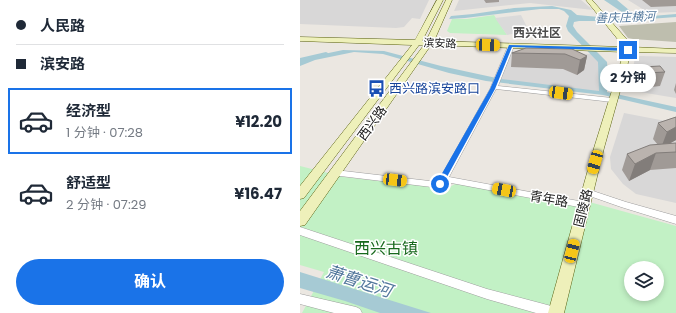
<!DOCTYPE html>
<html lang="zh">
<meta charset="utf-8">
<style>
:root{--surface:#fff;--page:#f2f2f3;--text:#1f2937;--muted:#747a83;--line:#e0e1e3;--accent:#1a73e8}
body{margin:0;font-family:Poppins,"Noto Sans SC",sans-serif;background:var(--page);color:var(--text);height:100vh;display:flex;flex-direction:column;font-size:15px;white-space:nowrap}
*{box-sizing:border-box;margin:0}
p{font-size:13px;color:var(--muted)}
.icon{flex:none;width:22px;height:22px;fill:none;stroke:currentColor;stroke-width:2;stroke-linecap:round;stroke-linejoin:round}
.map{position:relative;flex:1;overflow:hidden}
.side{display:flex;flex-direction:column;background:var(--surface);width:300px}
.side>*{flex:none}
.banner{display:grid;align-content:center;height:88px;padding:0 16px;background:var(--surface)}
.buttons{position:absolute;left:324px;top:261px;display:grid;gap:8px}
.buttons a{display:grid;place-items:center;width:40px;height:40px;border-radius:50%;background:var(--surface);box-shadow:0 2px 6px #0003;font-size:20px}
.end{position:absolute;width:18px;height:18px;margin:-9px;border:5px solid #1a73e8;background:#fff;box-shadow:0 0 0 2px #fff}
.from{border-radius:50%}
.bubble{position:absolute;height:28px;border-radius:14px;background:var(--surface);box-shadow:0 2px 6px #0003;font-size:13px;font-weight:700;line-height:28px;text-align:center}
.car{position:absolute;width:12px;height:24px;margin:-12px -6px;border-radius:5px;box-shadow:0 0 3px 1px #0007;background:linear-gradient(#f5c518 24%,#345 0 40%,#f5c518 0 76%,#345 0 86%,#f5c518 0)}
.banner b{display:flex;align-items:center;gap:14px;height:38px;font-size:15px}
.banner b+b{border-top:1px solid var(--line)}
.banner i{width:10px;height:10px;background:var(--text)}
ul{padding:0;list-style:none}
li{display:flex;align-items:center;gap:12px;height:66px;margin:0 8px 6px;padding:0 8px;border:2px solid transparent;border-radius:0px}
li div{flex:1}
li b{display:block;font-size:15px}
li em{font-style:normal;font-weight:700}
li.current{border-color:var(--accent)}
li>.icon{width:36px;height:36px;stroke-width:1.5}
.primary-button{display:flex;gap:8px;margin-top:auto;padding:8px 16px}
.primary-button a{flex:1;height:46px;border-radius:24px;background:var(--accent);color:#fff;font-size:16px;font-weight:700;line-height:46px;text-align:center}
main{display:flex;flex:1;min-height:0}
.map>svg:first-child{display:block}
</style>
<main>
<section class="side">
<div class="banner">
<b><i class="from"></i>人民路</b>
<b><i></i>滨安路</b>
</div>
<ul>
<li class="current"><svg class="icon" aria-label="car" viewBox="0 0 24 24"><path d="M5 17H2v-5l4-1 3-4h7l3 4 3 1v5h-3M9 17h6M6 11h13"/><circle cx="7" cy="17" r="2"/><circle cx="17" cy="17" r="2"/></svg><div><b>经济型</b><p>1 分钟 · 07:28</p></div><em>¥12.20</em></li>
<li><svg class="icon" aria-label="car" viewBox="0 0 24 24"><path d="M5 17H2v-5l4-1 3-4h7l3 4 3 1v5h-3M9 17h6M6 11h13"/><circle cx="7" cy="17" r="2"/><circle cx="17" cy="17" r="2"/></svg><div><b>舒适型</b><p>2 分钟 · 07:29</p></div><em>¥16.47</em></li>
</ul>
<div class="primary-button"><a>确认</a></div>
</section>
<div class="map">
<svg width="376" height="313" viewBox="0 0 376 313">
<rect width="100%" height="100%" fill="#ebe7e1"/>
<path fill="#d8d7d7" d="M0 0H129L120 19 112 18 104 27 96 28 0 24Z
M159 0H281L293 10 230 3 154 11Z
M328 0H376V12L349 13Z
M211 51 294 54 301 61 299 93 200 81Z
M340 56 376 57V98L328 90 335 58Z
M324 113 376 123V203L336 194 323 184 311 169 310 157Z"/>
<path fill="#bebeae" d="M376 22V42L333 39 328 38 319 26Z"/>
<path fill="#c2f1c5" fill-rule="evenodd" d="M194 15 207 35 150 33 147 31 152 19H167Z
M0 166 44 177 141 188H148L155 184 293 203 376 226V313H2L24 272 0 265ZM331 268H357V294H331Z"/>
<path fill="#dadada" d="M221 15 229 31 207 35 195 18Z"/>
<path fill="#a6cad4" d="M304 0H317L335 15 340 17 376 14V17L322 21H279L274 22 273 26 277 32 307 62 308 73 307 92 376 107V112L303 95 186 81 149 73 83 54 54 52 15 60 0 66V60L19 55 43 50 84 51 141 66 201 79 299 91 298 62 268 31 266 26 269 16 264 11 259 9H240L165 18 149 19 151 16 173 14 214 8 252 6 271 10 277 15 299 17H323L322 12Z
M0 272 131 313H80L45 301 0 288Z"/>
<g fill="none" stroke-linecap="round" stroke-linejoin="round">
<path fill="#a6cad4" fill-rule="evenodd" d="M26 52 28 53V55L0 62V58Z"/>
<defs>
<path id="street" d="M211 44 214 46 198 86 312 98 315 100 312 102 196 89 149 177 284 202 287 203 289 205 287 207 284 208 146 182 143 187 140 188 32 175 31 173 35 170 138 182 190 89 208 46Z
M287 189 326 202 376 216V224L321 207 284 194 283 192 284 190Z
M0 227 187 289 255 307 259 309 261 313H236L187 299 0 235Z
M0 294 56 307 60 309 62 313H34L0 304Z"/>
<path id="secondary" d="M137 0H143L122 41H126L146 0H152L134 41 324 47 286 0H292L330 43 331 47 376 49V53L331 52 304 148 264 313H248L294 148 324 52 131 45 5 225 0 226V211L124 45H119L4 198 0 199V186L112 45 0 41V37L115 40Z"/>
</defs>
<use href="#street" stroke="#9e9e9e" stroke-width="1"/>
<use href="#secondary" stroke="#5a6111" stroke-width="1"/>
<use href="#street" fill="#fff" fill-rule="evenodd"/>
<use href="#secondary" fill="#eef0ba" fill-rule="evenodd"/>
</g>
<path fill="#a09a96" d="M184 0H199V2L186 3Z
M342 0H376V6L351 7Z
M226 48 287 56 284 70 277 75 263 69 211 67 212 53Z
M343 67 365 72 360 86 343 88 339 81Z
M376 83V94L374 90Z
M376 117V140L369 144 376 143V168L350 170 329 181 322 170 327 154 358 145 353 139 358 123Z"/>
<path fill="#827d7a" d="M287 56 284 70 277 75 280 60Z
M376 127V140L361 148 367 132Z
M356 153 350 170 329 181 335 164Z"/>
<path fill="#bab3ae" stroke="#827d7a" d="M226 48 272 49 287 56 280 60 265 54 212 53Z
M360 66 365 72 347 73 343 67Z
M376 117V127L367 132 358 123Z
M376 143V152L356 153 335 164 327 154 350 145Z"/>
<path fill="#1a73e8" d="M209 45 328 48 330 50 328 51 212 47 195 89 142 186H137L136 184 190 89Z"/>
<defs>
<symbol id="bus-bare" viewBox="-9 -9 18 18"><path d="M-5-6H5V4H4V6H2V4H-2V6H-4V4H-5ZM-3.5-4V0h7V-4ZM-3.5 1.2v1.5H-2V1.2ZM2 1.2v1.5H3.5V1.2Z" fill="#1a4fb4" stroke="#fff" stroke-width="2.5" paint-order="stroke"/></symbol>
</defs>
<g fill-rule="evenodd">
<use href="#bus-bare" x="64" y="76" width="25" height="25"/>
</g>
<g text-anchor="middle" dominant-baseline="central" stroke-width="3" stroke-linejoin="round" paint-order="stroke">
<g font-size="11" fill="#1a1a1a" stroke="#fff">
<text transform="translate(140 43) rotate(2)">滨安路</text>
</g>
<g font-size="12" font-style="italic" fill="#54799d" stroke="#fff">
<text transform="translate(325 17) rotate(-2)">善庆庄横河</text>
</g>
<g font-size="12" font-weight="bold" fill="#4d4d4d" stroke="#fff">
<text x="237" y="32">西兴社区</text>
</g>
<g font-size="13" fill="#164399" stroke="#fff" text-anchor="start">
<text x="89" y="88">西兴路滨安路口</text>
</g>
<g font-size="13" fill="#1a1a1a" stroke="#fff">
<text transform="translate(72 123) rotate(-54)">西兴路</text>
<text transform="translate(249 199) rotate(10)">青年路</text>
<text transform="translate(283 208) rotate(-76)">固陵路</text>
</g>
<g font-size="16" fill="#18691d" stroke="#fff">
<text x="86" y="248">西兴古镇</text>
</g>
<g font-size="17" font-style="italic" fill="#54799d" stroke="#fff">
<text transform="translate(59 281) rotate(18)">萧曹运河</text>
</g>
</g>
</svg>
<div class="buttons">
<a><svg class="icon" aria-label="layers" viewBox="0 0 24 24"><path d="M12 4l9 5-9 5-9-5zM3 14l9 5 9-5"/></svg></a>
</div>
<i class="end from" style="left:140px;top:184px"></i>
<i class="end" style="left:328px;top:50px"></i>
<div class="bubble" style="left:300px;top:64px;width:56px">2 分钟</div>
<i class="car" style="left:188px;top:45px;rotate:92deg"></i>
<i class="car" style="left:261px;top:93px;rotate:98deg"></i>
<i class="car" style="left:295px;top:162px;rotate:196deg"></i>
<i class="car" style="left:95px;top:180px;rotate:97deg"></i>
<i class="car" style="left:204px;top:190px;rotate:281deg"></i>
<i class="car" style="left:272px;top:251px;rotate:14deg"></i>
</div>
</main>
